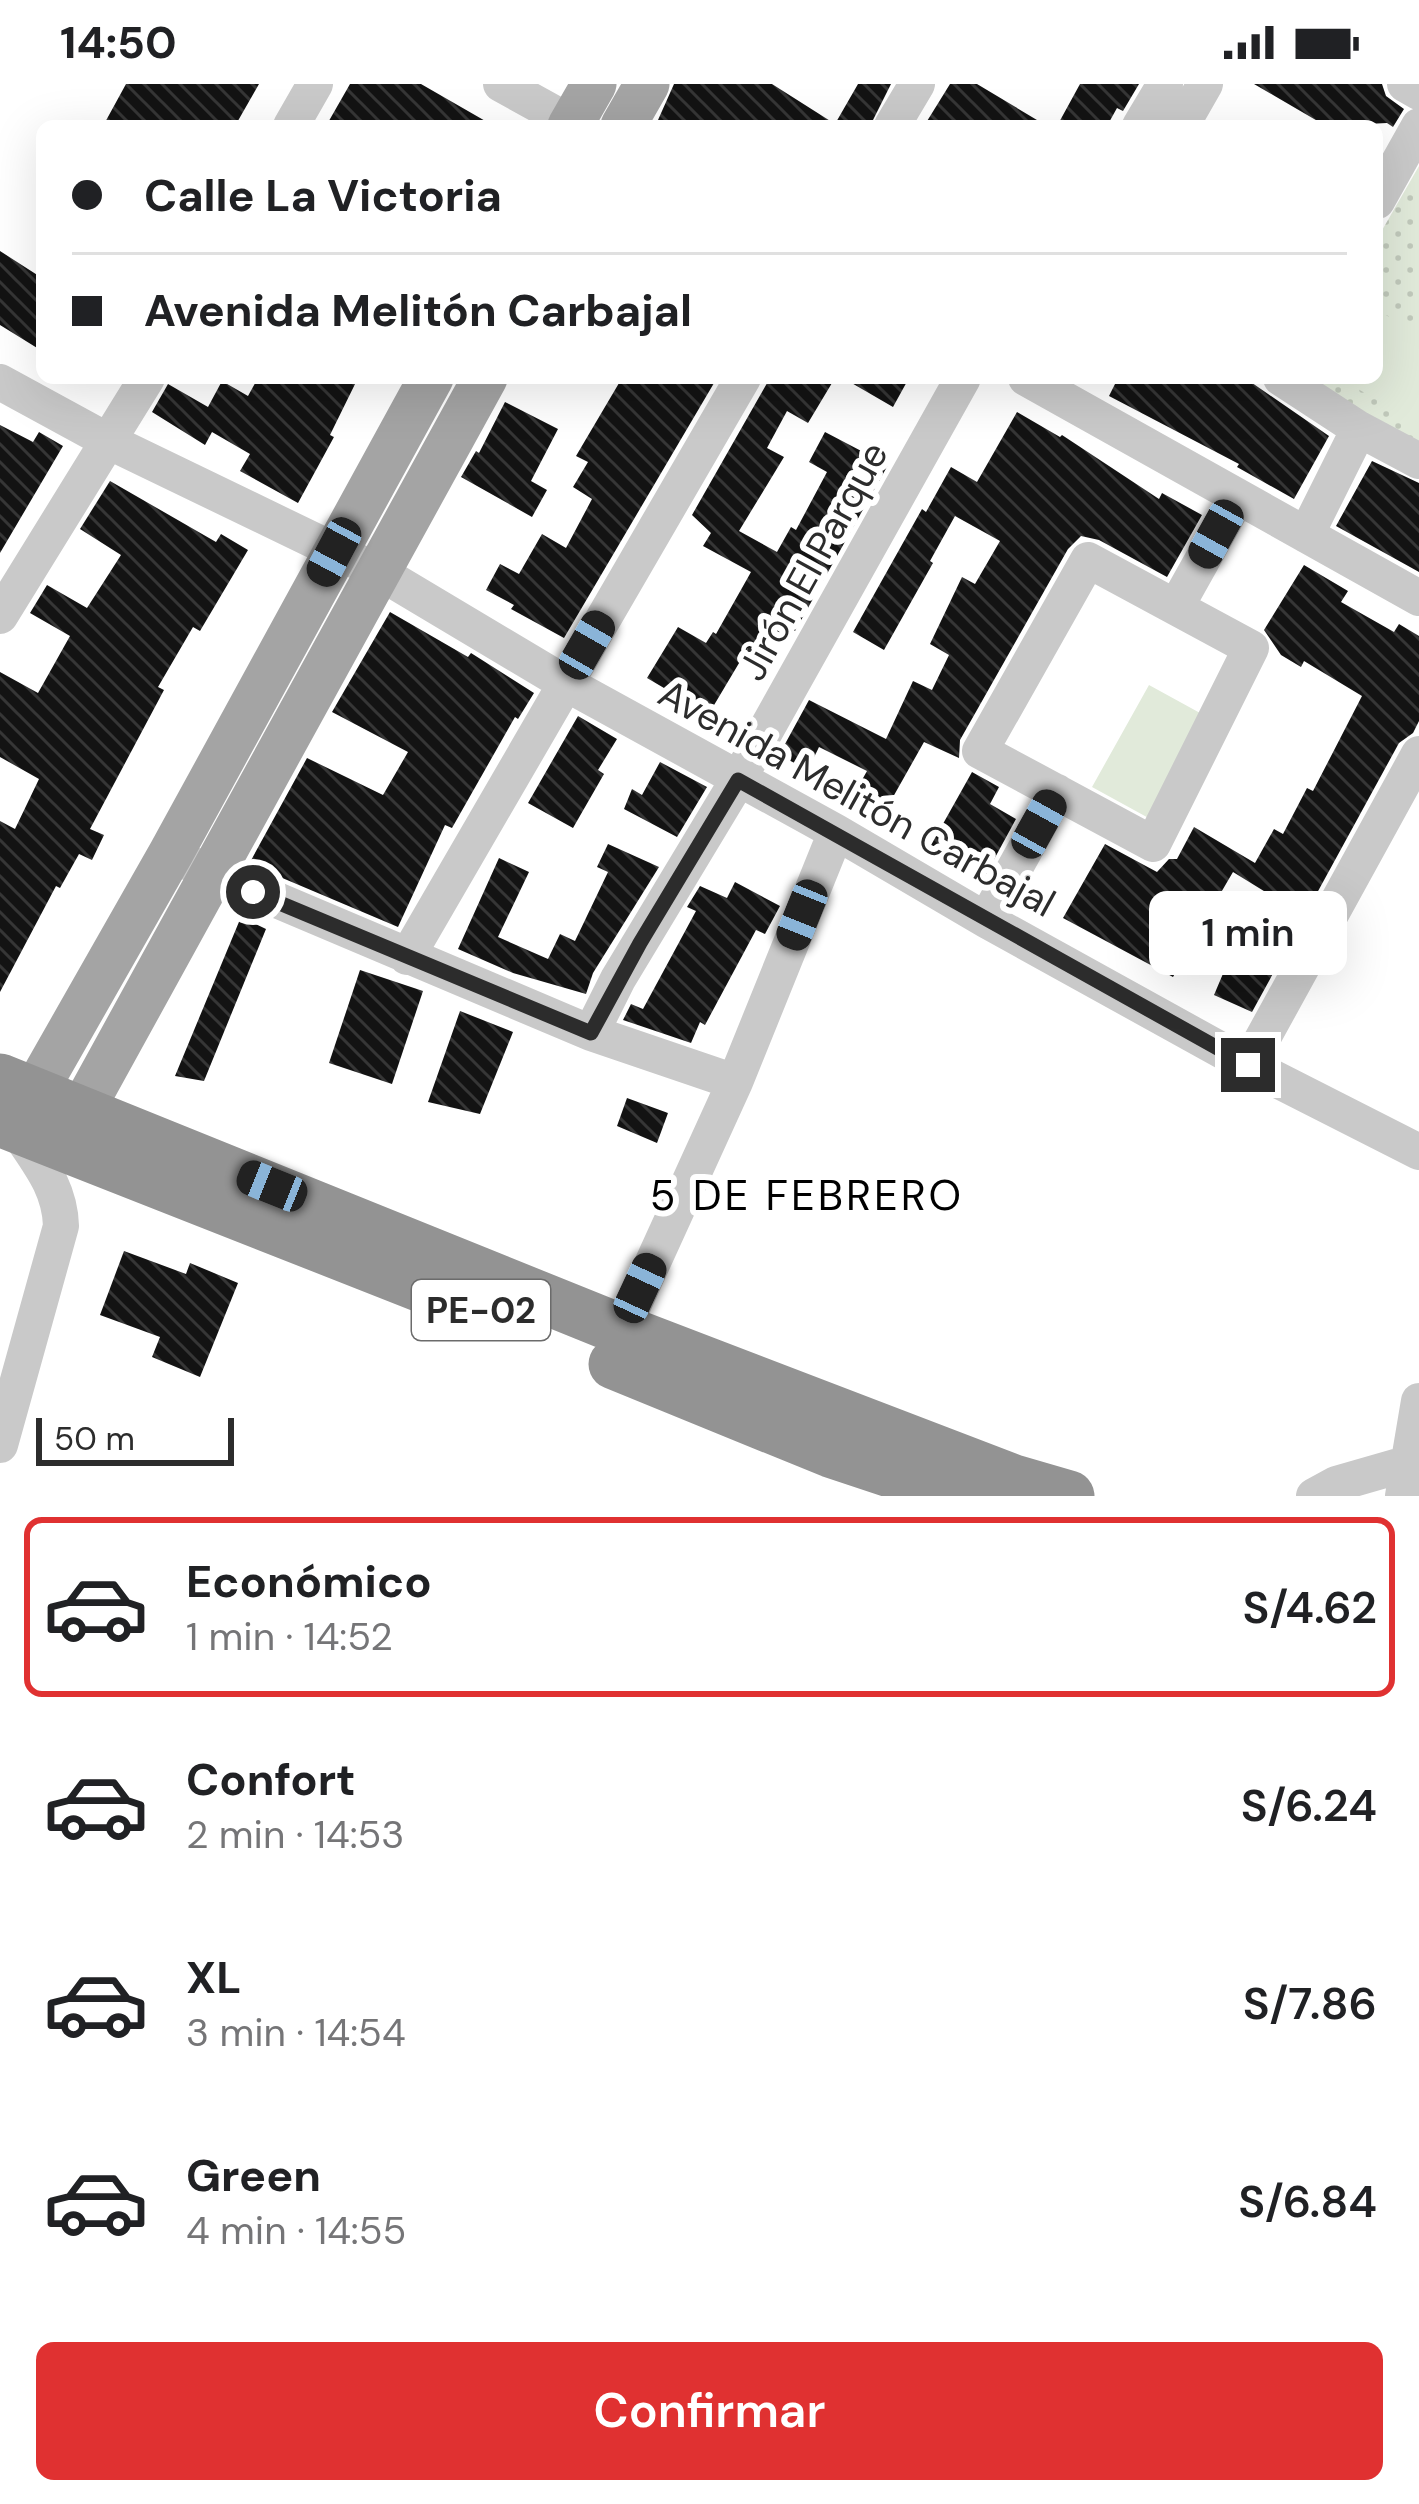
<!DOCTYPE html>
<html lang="es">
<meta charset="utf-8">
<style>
:root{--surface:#fff;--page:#f2f2f2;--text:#202124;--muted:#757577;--line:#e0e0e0;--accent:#e03131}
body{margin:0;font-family:"DM Sans",sans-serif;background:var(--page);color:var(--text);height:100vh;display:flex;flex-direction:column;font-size:45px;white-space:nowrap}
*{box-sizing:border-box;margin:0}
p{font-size:39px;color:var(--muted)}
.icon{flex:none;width:66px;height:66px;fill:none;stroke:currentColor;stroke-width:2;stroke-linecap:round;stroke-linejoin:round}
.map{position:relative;height:1412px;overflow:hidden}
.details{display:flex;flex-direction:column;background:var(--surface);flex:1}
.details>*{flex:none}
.banner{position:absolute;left:36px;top:36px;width:1347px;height:264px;border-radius:18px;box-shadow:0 12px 48px #0002;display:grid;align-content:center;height:264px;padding:0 36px;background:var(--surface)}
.scale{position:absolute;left:36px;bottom:30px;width:198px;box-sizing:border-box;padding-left:12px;border:6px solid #2c2c2c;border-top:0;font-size:33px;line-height:42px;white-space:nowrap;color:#2c2c2c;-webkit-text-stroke:9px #fff;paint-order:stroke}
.end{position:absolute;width:54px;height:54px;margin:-27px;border:15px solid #2c2c2c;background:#fff;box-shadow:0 0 0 6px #fff}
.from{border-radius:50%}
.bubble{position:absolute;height:84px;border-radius:18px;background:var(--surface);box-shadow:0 12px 48px #0002;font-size:39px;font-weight:600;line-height:84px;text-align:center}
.car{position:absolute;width:36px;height:72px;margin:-36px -18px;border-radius:15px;box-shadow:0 0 9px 3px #0007;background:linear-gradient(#222 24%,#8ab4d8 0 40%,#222 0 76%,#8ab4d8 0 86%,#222 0)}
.banner b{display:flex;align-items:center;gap:42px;height:114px;font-size:45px}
.banner b+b{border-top:3px solid var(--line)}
.banner i{width:30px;height:30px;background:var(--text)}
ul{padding:21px 0 0;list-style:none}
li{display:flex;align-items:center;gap:36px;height:180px;margin:0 24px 18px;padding:0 12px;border:6px solid transparent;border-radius:18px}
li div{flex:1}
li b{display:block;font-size:45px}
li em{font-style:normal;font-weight:600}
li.current{border-color:var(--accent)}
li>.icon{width:108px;height:108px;stroke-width:1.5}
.primary-button{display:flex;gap:24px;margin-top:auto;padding:24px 36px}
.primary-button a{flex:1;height:138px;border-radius:18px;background:var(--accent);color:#fff;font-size:48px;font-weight:600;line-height:138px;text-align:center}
.status{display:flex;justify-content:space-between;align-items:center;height:84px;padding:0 60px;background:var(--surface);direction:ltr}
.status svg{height:33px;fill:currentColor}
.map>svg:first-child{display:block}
</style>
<div class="status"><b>14:50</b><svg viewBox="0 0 49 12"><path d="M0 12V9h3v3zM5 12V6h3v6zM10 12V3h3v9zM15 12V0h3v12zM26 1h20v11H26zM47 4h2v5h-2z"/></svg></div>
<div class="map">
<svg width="1419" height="1412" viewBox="0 0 1419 1412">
<defs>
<pattern id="park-dots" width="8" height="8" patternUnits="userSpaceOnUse" patternTransform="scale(3)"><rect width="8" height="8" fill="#e1eada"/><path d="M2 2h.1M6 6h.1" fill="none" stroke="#c1c9bb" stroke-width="1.8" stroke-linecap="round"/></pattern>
<pattern id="building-back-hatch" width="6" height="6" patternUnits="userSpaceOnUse" patternTransform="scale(3)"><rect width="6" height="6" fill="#131313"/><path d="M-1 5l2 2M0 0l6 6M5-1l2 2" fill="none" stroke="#363636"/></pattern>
</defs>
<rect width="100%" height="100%" fill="#fff"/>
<path fill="url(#park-dots)" d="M1419 82V370L1309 294H1377V155Z"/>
<path fill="#e1eada" d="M1377 226 1419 250V339L1338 294H1377Z
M1149 601 1211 635 1154 737 1092 703Z"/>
<path fill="url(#building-back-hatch)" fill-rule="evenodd" d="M126 0H259L235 42H103Z
M350 0H421L494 42H326Z
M674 0H772L835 40 858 0H891L870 42H667L658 36Z
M950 0H977L1047 42H924Z
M1080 0H1139L1123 27 1117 24 1107 42H1057Z
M1254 0H1382L1386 12 1404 25 1393 43 1387 39 1326 42Z
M0 167 42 194V267L0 241Z
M258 294H358L330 351 334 353 298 419 240 387 250 370 212 348 205 361 152 328 168 300 208 323 222 297 248 312Z
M622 294H717L564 554 511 525 514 521 486 506 500 480 519 490 542 450 566 464 592 415 573 403 588 378 576 372Z
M770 294H835L808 339 787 327 767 364 784 373 739 447 777 468 791 443 796 446 827 388 809 378 825 348 888 381 795 547 785 545 768 575 748 564 701 643 673 626 681 614 647 594 678 543 706 559 713 548 716 550 751 488 703 462 711 449 692 431Z
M843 294H909L893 323Z
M1118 294H1245L1329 352 1294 415 1237 383 1239 380 1109 312Z
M505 318 558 345 531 397 547 406 532 433 461 393 476 367 479 369Z
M1017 328 1060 353 1062 351 1159 415 1162 409 1202 431 1167 493 1099 456 1081 452 1068 465 960 656 959 674 924 658 884 729 853 712 867 687 819 663 808 686 779 671 809 616 886 655 913 597 932 606 949 571 930 560 962 493 975 500 1000 457 955 432 930 477 933 479 884 566 853 548 922 425 926 428 951 383 977 398Z
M0 341 33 358 39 348 63 362 0 469Z
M1372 377 1419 399V488L1336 442Z
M110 397 216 458 221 450 248 466 200 547 193 543 158 603 164 606 90 745 104 751 92 776 79 770 60 804 56 802 0 908V737L15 745 39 695 0 673V588L38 609 70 552 30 529 47 501 87 524 121 471 80 445Z
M1304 481 1348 507 1341 518 1394 548 1399 540 1419 552V637L1413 649 1399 659 1252 928 1214 911 1233 866 1199 847 1173 893 1063 834 1105 760 1157 788 1169 775H1177L1194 743 1255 779 1274 745 1283 750 1307 704 1313 707 1362 612 1304 577 1301 583 1281 571 1264 546ZM1233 788 1288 822 1267 861 1209 829Z
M390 528 468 573 471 569 534 609 518 635 515 633 452 744 445 741 398 843 249 780 307 674 383 711 408 668 332 628Z
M578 632 617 655 598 686 604 690 573 744 528 719Z
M660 678 707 703 677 753 624 725 632 705 642 711Z
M972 688 999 703 990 720 1016 735 985 792 930 763Z
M608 760 659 783 593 889 586 910 513 889 458 865 499 774 529 788 498 853 548 875 560 850 575 857 608 788 597 783Z
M735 798 780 822 765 850 756 846 705 941 700 938 691 959 623 936 631 920 643 925 696 827 687 823 700 802 727 814Z
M241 833 266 845 204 997 175 992Z
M360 886 423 907 392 1000 329 979Z
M460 927 513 948 480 1030 428 1018Z
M627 1014 668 1029 657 1059 617 1042Z
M124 1167 186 1190 190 1179 238 1199 200 1293 152 1273 160 1253 100 1231Z"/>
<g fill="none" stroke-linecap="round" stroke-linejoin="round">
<path stroke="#c9c9c9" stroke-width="36" d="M501 0 577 42
M1405 0 1419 8
M291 42 315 0
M892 42 917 0
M1140 42 1165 0
M1181 42 1205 0
M1377 117 1419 42
M1026 294 1419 514
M1281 294 1359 345 1419 377
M0 298 110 358 379 488 565 599 836 748 986 836 1248 981 1419 1068
M1306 451 1359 345
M1088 476 1251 564 1153 760 980 667Z
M1176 523 1237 414
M0 532 147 294
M187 778 591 949 735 998
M986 836 1057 708
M407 873 743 294
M591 949 618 895 738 696 963 294
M1248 981 1419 670
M622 1246 735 998 836 748
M0 1361 61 1142C60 1102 37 1077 15 1043
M1314 1412 1336 1400 1409 1379
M1403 1412 1419 1317"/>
<path stroke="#a4a4a4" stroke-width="45" d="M570 42 594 0
M623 42 647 0
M19 1036 171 769 431 294
M64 1059 485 294"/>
<path stroke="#939393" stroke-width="51" d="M0 995 622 1246 1014 1396 1069 1412
M0 1037 485 1228
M614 1280 830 1368 962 1412"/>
</g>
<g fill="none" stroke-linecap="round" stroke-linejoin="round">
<path stroke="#2c2c2c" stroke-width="15" d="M253 808 591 949 640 859 738 696 1248 981"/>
</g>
<g text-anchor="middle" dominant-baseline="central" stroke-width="12" stroke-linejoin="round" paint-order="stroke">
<rect fill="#fff" stroke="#6b6b6b" stroke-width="3" x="412" y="1196" width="138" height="60" rx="9"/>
<g font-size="36" font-weight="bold" fill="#2c2c2c">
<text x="481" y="1226">PE-02</text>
</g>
<g font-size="39" fill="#2c2c2c" stroke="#fff">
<text transform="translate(813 477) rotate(-61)">Jirón El Parque</text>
<text transform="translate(857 714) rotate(29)">Avenida Melitón Carbajal</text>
</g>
<g font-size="42" letter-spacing="3" fill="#000" stroke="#fff">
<text x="807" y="1111">5 DE FEBRERO</text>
</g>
</g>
</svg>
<div class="scale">50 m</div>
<i class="end from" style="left:253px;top:808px"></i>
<i class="end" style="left:1248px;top:981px"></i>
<div class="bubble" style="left:1149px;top:807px;width:198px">1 min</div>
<i class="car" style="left:1216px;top:450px;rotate:209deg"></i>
<i class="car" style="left:334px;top:468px;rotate:208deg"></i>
<i class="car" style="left:587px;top:561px;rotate:30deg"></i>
<i class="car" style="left:1039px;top:740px;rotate:29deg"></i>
<i class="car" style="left:802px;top:831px;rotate:202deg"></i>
<i class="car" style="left:272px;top:1102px;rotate:292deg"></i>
<i class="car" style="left:640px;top:1204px;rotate:25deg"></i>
<div class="banner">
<b><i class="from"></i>Calle La Victoria</b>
<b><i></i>Avenida Melitón Carbajal</b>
</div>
</div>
<section class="details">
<ul>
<li class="current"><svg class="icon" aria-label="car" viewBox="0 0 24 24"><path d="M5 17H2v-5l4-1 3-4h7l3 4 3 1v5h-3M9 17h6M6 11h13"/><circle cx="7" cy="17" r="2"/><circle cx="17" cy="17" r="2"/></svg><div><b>Económico</b><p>1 min · 14:52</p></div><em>S/4.62</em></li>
<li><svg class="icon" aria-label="car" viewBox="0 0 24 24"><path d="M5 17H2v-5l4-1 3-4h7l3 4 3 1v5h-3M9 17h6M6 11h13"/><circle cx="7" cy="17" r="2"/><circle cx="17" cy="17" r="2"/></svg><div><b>Confort</b><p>2 min · 14:53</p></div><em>S/6.24</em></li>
<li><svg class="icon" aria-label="car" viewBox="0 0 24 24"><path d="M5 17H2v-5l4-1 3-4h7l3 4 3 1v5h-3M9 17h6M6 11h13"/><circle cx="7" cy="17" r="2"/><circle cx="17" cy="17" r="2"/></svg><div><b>XL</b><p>3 min · 14:54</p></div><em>S/7.86</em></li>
<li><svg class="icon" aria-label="car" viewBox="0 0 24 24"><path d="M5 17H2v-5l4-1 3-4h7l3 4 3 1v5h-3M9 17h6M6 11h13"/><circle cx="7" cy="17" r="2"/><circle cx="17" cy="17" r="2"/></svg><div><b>Green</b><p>4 min · 14:55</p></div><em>S/6.84</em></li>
</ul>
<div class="primary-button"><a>Confirmar</a></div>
</section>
